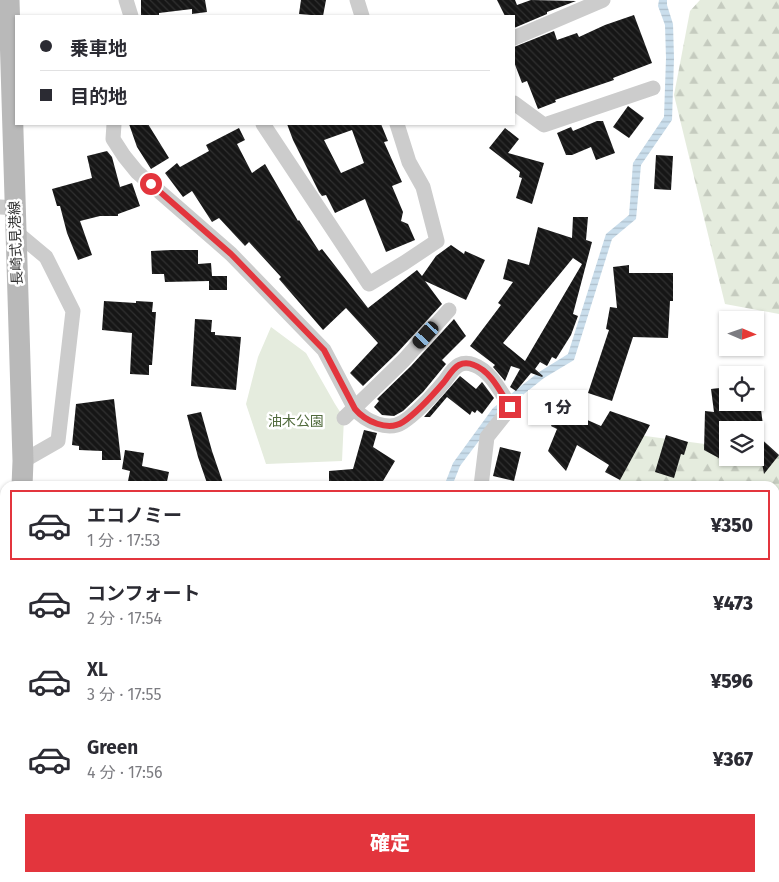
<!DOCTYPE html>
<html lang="ja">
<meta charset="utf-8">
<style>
:root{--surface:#fff;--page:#f7f7f7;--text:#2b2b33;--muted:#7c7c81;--line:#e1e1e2;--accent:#e3353d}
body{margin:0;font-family:"Fira Sans","Noto Sans JP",sans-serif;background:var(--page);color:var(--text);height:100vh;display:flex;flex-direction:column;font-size:19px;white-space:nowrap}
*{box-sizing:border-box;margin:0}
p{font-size:16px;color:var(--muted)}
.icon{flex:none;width:28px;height:28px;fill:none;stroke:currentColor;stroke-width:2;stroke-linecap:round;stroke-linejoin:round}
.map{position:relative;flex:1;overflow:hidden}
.details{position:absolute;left:0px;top:481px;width:780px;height:401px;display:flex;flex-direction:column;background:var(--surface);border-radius:15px 15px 0 0;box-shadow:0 1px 4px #0004}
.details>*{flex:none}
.guide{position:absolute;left:15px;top:15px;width:500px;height:110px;border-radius:0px;box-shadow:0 1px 4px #0004;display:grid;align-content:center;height:110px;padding:0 25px;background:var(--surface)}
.needle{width:32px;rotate:92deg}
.tools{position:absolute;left:719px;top:311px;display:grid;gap:10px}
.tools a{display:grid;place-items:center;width:45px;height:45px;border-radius:0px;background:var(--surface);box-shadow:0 1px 4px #0004;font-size:25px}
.end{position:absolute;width:22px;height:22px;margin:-11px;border:6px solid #e3353d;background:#fff;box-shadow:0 0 0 2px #fff}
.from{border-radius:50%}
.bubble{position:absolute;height:35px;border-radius:0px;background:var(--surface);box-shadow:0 1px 4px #0004;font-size:16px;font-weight:800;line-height:35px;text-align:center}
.car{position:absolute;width:15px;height:30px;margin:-15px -8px;border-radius:6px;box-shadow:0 0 4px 1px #0007;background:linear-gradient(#222 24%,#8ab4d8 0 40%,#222 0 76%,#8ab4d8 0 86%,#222 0)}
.guide b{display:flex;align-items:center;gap:18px;height:48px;font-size:19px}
.guide b+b{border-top:1px solid var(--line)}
.guide i{width:12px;height:12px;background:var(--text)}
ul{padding:9px 0 0;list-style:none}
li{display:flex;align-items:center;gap:15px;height:70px;margin:0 10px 8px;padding:0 15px;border:2px solid transparent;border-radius:0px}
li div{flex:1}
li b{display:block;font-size:19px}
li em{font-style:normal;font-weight:800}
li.active{border-color:var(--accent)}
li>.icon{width:45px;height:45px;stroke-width:1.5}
.cta{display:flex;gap:10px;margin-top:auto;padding:10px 25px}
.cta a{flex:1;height:58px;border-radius:0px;background:var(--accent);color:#fff;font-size:20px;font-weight:800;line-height:58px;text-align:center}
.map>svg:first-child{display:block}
</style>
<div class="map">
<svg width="779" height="882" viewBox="0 0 779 882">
<defs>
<pattern id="forest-firs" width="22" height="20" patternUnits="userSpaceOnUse" patternTransform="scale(1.25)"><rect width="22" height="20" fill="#e5ecde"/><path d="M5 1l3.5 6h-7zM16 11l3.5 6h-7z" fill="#c5cbbf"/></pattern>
<pattern id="water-rules" width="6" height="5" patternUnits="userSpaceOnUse" patternTransform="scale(1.25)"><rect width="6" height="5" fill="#cadeec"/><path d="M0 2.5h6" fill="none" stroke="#aebfcb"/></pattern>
<pattern id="building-back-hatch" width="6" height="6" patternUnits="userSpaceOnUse" patternTransform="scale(1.25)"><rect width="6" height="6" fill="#161616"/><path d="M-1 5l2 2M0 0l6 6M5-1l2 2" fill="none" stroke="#303030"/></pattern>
</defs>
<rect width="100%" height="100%" fill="#fff"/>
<path fill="url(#forest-firs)" d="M700 0H779V314L725 304 674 95 690 11Z
M638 435 727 447 728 458H755V451L779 455V882H505V878H775V486H617Z"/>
<path fill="#e5ecde" d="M271 327 306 353 335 404 344 418 342 461 266 464 246 404 258 357Z"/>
<path fill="url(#water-rules)" d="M659 0H667V5L673 24 674 58 672 120 641 165 636 219 612 239 574 360 544 378 499 414 460 466 452 486H444L453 463 493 408 539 372 568 354 606 234 629 215 633 163 664 117 666 58 665 25 658 6Z"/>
<path fill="url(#building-back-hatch)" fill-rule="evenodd" d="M141 0H205L207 12 192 14V9L159 13V16H141Z
M301 0H326L323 16 299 14Z
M497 0H515L517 5 531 0 576 1 547 12V14L514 28V16H505Z
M634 15 652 63 613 78 614 80 555 100 556 102 538 109 527 81 522 83 514 62V47L554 31 557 40 577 33 579 37 605 25Z
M628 106 644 118 629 138 613 127Z
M597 121H603L615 153 596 160 591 147 572 155H566L557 133 571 127 573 131Z
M129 124H148L169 158 151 169 137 147Z
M287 124H381L388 141 384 142 402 182 392 186 403 212 401 221 408 224 415 240 386 252 365 199 335 213 326 195 322 196 319 192 293 140ZM352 130 364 163 341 173 324 140Z
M239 128 245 140 237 144 252 173 265 164 298 221 299 220 319 251 322 249 368 308 417 270 422 276 436 256 451 245 464 254 465 251 485 260 466 300 425 281 442 304 397 353 363 386 350 373 378 343 346 308 323 330 279 279 281 277 249 242 245 246 219 218 212 222 192 191 183 197 165 173 177 163 180 167 209 151 206 145Z
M505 128 519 139 508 153 544 163 532 204 516 198 522 178 519 177 520 172 489 148Z
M107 151 112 157 120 187 132 183 140 206 118 214V216H100L80 221 92 255 78 260 67 233 60 206H57L52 189 92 178 87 156Z
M656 155 673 156 671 190 654 189Z
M573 217H588L586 240 592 242 573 314 578 316 571 335 556 359 552 357 547 366 540 362 535 369 543 376 542 377 531 373 516 391 510 387 520 369 511 366 505 381 493 367 495 365 470 346 501 305 498 303 513 282 503 279 508 259 529 265 538 227 572 238ZM573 258 582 264 525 361 503 343Z
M171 250H198V264L211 263 212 276H227V290H209V281L165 282 164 274H152L151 251Z
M629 265V273H673V301H670L668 338 633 337 612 401 588 393 609 330 606 329 610 307 617 308 613 267Z
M104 301 136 303V301L153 302 152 312H156L152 365H149V375L130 374 132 333 102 330Z
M195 319 212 320 211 332H215V335L241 337 236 390 191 386Z
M454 319 466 336 442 360 446 364 423 392 403 411 394 416 382 415 374 407 379 401 377 399 411 366Z
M460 376 476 389 482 382 494 398 482 414 477 410 475 413 472 411 470 415 447 397 430 417H424Z
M728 387V402H760L763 425 728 430V463L704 450 705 411 714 412 711 389Z
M114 399 121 460H102V451L79 450V446L72 445 76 404Z
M560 408 601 426 610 411 650 425 620 480 605 472 609 465 577 445 566 471 548 451 557 429 551 426Z
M201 412 212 451 224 486H208L198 457 187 415Z
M364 430 377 433 373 447 395 461 380 486H329V471L353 469Z
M666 435 688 442 684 455 681 454 674 478 655 472Z
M757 435 779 455 764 474Z
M500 447 521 452 514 481 493 476Z
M125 450 144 453 142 466 169 472 166 486H127L130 471 122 469Z"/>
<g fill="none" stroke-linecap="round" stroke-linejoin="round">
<path stroke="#ccc" stroke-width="15" d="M126 0 131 16
M357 0 362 16
M514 38 603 0
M514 103 544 125 653 88
M114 124 113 139 124 156 137 172 231 254 324 350 355 409C365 421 388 432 403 422 417 413 433 395 444 382 448 377 453 368 459 365 463 363 469 363 474 365 491 371 501 393 511 407L487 437 481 486
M263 124 369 284 404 263 437 241 423 187 409 162 397 124
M0 207 16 208
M16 232 46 257 73 311 58 441 23 461
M344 418 404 360 449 310
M124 878 147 882
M248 878V882
M392 878 407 882
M18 882 21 878
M346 882 348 878"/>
<path stroke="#b9b9b9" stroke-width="21" d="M9 0 23 461 22 486
M0 790 5 770"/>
</g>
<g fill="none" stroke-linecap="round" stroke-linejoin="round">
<path stroke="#e3353d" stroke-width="6" d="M151 184 231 254 324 350 355 409C365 421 388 432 403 422 418 412 432 396 444 382 448 377 453 368 459 365 463 363 469 363 474 365 491 371 501 393 510 407"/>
</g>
<g text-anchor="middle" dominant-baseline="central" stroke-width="5" stroke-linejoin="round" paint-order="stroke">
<g font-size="14" fill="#2f2f2f" stroke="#fff">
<text transform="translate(16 243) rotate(-92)">長崎式見港線</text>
</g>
<g font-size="14" fill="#516b3d" stroke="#fff">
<text x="296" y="421">油木公園</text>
</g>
</g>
</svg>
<div class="tools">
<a><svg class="needle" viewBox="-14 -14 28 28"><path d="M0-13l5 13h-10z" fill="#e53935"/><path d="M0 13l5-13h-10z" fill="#7c7c81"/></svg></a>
<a><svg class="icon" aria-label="locate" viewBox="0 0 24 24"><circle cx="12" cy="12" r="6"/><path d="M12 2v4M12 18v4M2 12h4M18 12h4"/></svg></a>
<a><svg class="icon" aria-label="layers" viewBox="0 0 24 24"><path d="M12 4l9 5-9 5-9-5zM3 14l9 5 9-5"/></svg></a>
</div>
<i class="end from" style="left:151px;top:184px"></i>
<i class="end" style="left:510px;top:407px"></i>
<div class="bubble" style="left:528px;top:390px;width:60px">1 分</div>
<i class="car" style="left:426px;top:335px;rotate:222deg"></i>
<div class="guide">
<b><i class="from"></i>乗車地</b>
<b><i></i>目的地</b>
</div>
<section class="details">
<ul>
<li class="active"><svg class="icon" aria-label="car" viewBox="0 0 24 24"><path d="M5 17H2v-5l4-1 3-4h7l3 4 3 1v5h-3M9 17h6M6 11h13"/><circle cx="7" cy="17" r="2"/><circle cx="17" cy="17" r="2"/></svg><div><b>エコノミー</b><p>1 分 · 17:53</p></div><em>¥350</em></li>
<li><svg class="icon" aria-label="car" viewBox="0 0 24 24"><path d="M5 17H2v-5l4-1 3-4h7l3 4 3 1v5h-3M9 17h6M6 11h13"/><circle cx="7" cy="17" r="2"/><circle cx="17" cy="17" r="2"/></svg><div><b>コンフォート</b><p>2 分 · 17:54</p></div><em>¥473</em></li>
<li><svg class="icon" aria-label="car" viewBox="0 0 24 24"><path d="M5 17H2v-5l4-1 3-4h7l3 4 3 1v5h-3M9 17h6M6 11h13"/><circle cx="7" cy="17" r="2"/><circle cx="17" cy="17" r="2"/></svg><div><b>XL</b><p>3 分 · 17:55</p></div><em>¥596</em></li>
<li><svg class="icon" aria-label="car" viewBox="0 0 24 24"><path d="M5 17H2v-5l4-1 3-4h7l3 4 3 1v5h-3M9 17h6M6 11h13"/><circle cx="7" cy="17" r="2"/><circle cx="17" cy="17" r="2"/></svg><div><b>Green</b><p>4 分 · 17:56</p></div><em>¥367</em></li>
</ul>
<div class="cta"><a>確定</a></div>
</section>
</div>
